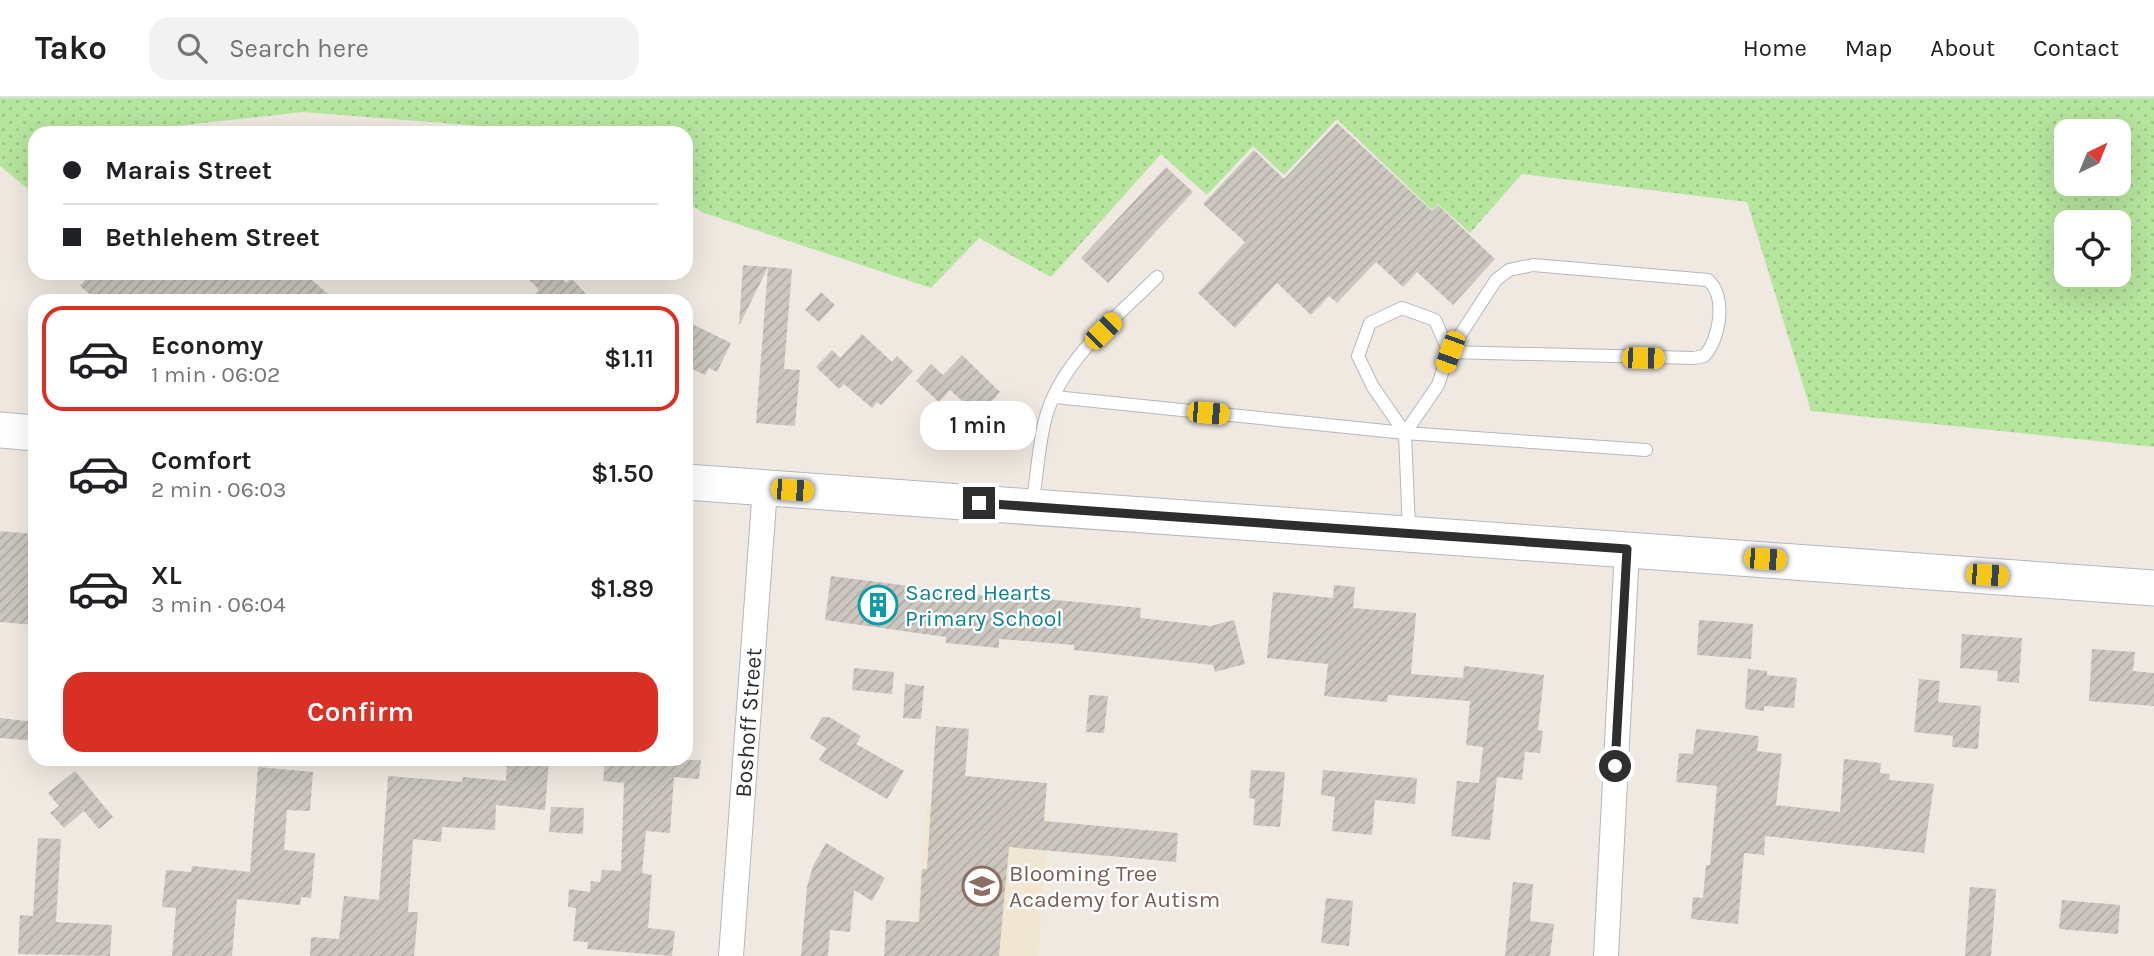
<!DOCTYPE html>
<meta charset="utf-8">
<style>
:root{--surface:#fff;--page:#f2f2f2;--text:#202124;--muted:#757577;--line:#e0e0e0;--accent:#d93025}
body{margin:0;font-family:Karla,sans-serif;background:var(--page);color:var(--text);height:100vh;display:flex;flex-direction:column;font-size:26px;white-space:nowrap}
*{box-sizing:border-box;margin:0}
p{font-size:23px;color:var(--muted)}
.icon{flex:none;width:38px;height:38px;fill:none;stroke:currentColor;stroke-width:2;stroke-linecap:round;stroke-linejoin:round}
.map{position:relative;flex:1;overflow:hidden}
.panel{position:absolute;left:28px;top:196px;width:665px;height:472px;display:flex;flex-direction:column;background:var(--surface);border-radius:21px;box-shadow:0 7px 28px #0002}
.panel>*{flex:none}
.hud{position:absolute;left:28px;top:28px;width:665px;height:154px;border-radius:21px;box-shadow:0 7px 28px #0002;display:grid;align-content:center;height:154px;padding:0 35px;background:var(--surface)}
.needle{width:46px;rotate:43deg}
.tools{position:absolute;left:2054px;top:21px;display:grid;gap:14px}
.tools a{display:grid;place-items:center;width:77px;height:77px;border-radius:14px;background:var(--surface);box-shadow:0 7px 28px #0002;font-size:35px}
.end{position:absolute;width:32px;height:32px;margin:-16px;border:9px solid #2e2e2e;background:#fff;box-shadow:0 0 0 4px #fff}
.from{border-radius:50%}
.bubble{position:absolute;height:49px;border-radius:21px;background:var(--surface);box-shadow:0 7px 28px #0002;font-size:23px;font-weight:600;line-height:49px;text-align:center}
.car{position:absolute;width:21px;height:42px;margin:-21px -10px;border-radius:9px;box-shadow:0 0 5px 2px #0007;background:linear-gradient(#f5c518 24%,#345 0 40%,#f5c518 0 76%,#345 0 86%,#f5c518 0)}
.hud b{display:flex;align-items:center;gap:24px;height:66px;font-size:26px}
.hud b+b{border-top:2px solid var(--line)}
.hud i{width:18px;height:18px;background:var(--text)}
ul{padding:12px 0 0;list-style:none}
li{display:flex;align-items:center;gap:21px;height:105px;margin:0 14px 10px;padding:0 21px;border:4px solid transparent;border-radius:21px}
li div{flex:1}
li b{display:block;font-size:26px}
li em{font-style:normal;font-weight:600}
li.active{border-color:var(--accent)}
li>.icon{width:63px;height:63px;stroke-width:1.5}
.cta{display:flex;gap:14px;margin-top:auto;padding:14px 35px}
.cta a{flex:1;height:80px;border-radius:21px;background:var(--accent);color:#fff;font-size:28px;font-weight:600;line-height:80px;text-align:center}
header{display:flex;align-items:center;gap:42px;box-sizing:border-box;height:98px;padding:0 35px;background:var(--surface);border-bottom:2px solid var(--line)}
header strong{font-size:33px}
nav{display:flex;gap:38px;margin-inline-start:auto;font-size:24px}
.search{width:490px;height:63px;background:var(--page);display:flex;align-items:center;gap:18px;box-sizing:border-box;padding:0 24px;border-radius:21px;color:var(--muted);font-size:26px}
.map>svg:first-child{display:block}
</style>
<header>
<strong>Tako</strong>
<div class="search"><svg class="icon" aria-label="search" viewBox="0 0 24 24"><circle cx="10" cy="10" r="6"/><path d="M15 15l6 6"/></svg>Search here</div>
<nav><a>Home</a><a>Map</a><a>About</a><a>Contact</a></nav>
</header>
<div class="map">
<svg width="2154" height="858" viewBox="0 0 2154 858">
<defs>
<pattern id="grass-dots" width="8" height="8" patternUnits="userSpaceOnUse" patternTransform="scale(1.75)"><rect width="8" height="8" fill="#b6e59e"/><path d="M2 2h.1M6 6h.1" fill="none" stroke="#9dc588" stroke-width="1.8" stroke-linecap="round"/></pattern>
<pattern id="building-hatch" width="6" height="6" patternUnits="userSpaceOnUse" patternTransform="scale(1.75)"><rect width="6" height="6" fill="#cbc7bf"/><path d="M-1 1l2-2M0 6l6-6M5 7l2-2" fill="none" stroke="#afaba4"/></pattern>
</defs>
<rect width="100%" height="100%" fill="#efe9e1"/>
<path fill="#f0e6d1" d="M926 708 1049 718 1038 858H914Z"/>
<path fill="url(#grass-dots)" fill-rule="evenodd" d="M0 0H2154V349L1811 313 1747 104 1522 76 1470 135 1438 106 1432 112 1337 21 1284 77 1253 48 1207 97 1161 56 1051 179 979 140 931 190 704 115 686 104V35H570L303 14 112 35H35V83L28 91 0 68ZM2067 33H2119V86H2067ZM2067 124H2119V177H2067Z"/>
<path fill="url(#building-hatch)" d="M1337 25 1432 113 1438 107 1495 161 1453 207 1417 174 1403 189 1376 164 1337 205 1329 198 1311 217 1277 185 1235 230 1198 195 1245 144 1203 106 1254 52 1284 81Z
M1166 69 1193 94 1108 185 1081 160Z
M743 167 768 169 740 226H739Z
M768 169 792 171 784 271 800 272 795 328 756 325Z
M91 175H304L336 203H98L80 188Z
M523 175H557L566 185 571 180 593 203H527L539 192Z
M821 194 835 207 819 224 805 212Z
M686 223 731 245 717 274 709 270 705 277 686 268Z
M862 236 892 264 897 258 913 273 881 307 877 304 872 310 844 286 839 291 816 269 832 252 840 260Z
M962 257 1000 294 979 318 950 292 939 304 916 283 931 266 943 277Z
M0 433 35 436V527L0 524Z
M831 478 1011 501 1012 498 1141 510 1140 520 1211 528 1234 522 1245 566 1215 574 1213 567 1074 552V547L999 541V550L946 545V539L825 522Z
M1334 487 1355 489 1353 510 1416 515 1411 576 1463 580 1464 568 1544 577 1538 632 1543 633 1540 655 1525 654 1522 682 1497 679 1490 742 1451 738 1457 683 1479 685 1483 649 1466 647 1470 603 1388 597 1387 604 1324 598 1328 566 1267 560 1273 494 1333 500Z
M1699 522 1753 526 1751 561 1697 557Z
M1962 536 2022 540 2019 585 1997 583 1998 573 1960 570Z
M2092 551 2135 554 2133 573 2154 575V608L2089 603Z
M854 570 894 574 892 596 852 592Z
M1748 571 1767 573V577L1797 580 1794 610 1764 608V613L1745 611Z
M1919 581 1940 583 1938 604 1981 608 1978 651 1952 649 1953 638 1914 634Z
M905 586 924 588 921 621 903 620Z
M1089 597 1108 598 1104 635 1086 634Z
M822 619H829L861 638 856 646 904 673 887 701 819 662 826 650 810 640Z
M0 620 35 624V643L0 640Z
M936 628 969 631 965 678 1047 685 1044 723 1178 735 1176 764 1009 749 999 858H884L886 822 919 824 922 771H927Z
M1696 631 1759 638 1757 653 1782 656 1776 707 1840 714 1844 661 1881 665 1880 675 1890 676 1889 682 1934 686 1924 755 1765 738 1764 757 1744 755 1738 826 1691 821 1693 799 1703 800 1706 767H1710L1717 688 1676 684 1679 655 1693 656Z
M507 662H549L545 712 496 707 495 732 442 729 441 744 413 741 408 814H418L414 858H310L311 839 339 841 344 798 379 802 388 678 462 684 463 679 506 683Z
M626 662H701L699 681 674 679 670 735 646 733 642 775 652 777 648 830 675 833 672 858 587 851 588 844 573 843 576 810 568 809 569 791 590 794 591 783 600 784 602 772 621 773 624 685 603 683 605 663 626 665Z
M258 669 313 674 310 713 287 712 284 752 315 755 311 800 301 799 300 807 237 801 232 858H172L176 810 162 809 166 772 191 774 192 768 250 774Z
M1251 672 1285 674 1280 729 1253 727 1255 701 1249 700Z
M1323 672 1417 680 1415 706 1375 702 1372 737 1332 733 1335 699 1321 697Z
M75 673 113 719 99 731 84 713 64 730 50 715 59 708 48 695Z
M551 709 584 710 583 736 549 734Z
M38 740 61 741 56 824 112 827 110 858 18 856 20 817 33 818Z
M826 745 885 780 872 803 854 792 850 834 830 832 828 858H801L807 789 813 768Z
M1513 784 1533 786 1530 823 1554 826 1550 858H1505Z
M1970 789 1996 791 1991 858H1965Z
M1326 800 1353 803 1349 848 1321 845Z
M2062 802 2120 807 2118 836 2059 831Z"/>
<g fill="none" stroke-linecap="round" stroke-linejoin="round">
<defs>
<path id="lane" d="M1533 167 1708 182C1727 198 1720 242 1704 258L1694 260 1449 254 1496 182 1509 172Z
M1402 210 1435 222 1449 254 1438 287 1405 335 1373 289 1358 258 1370 225Z
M1055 299 1405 335 1646 352
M1405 335 1409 432
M1032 408C1037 380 1038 350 1045 322 1060 263 1116 220 1157 179"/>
<g id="street">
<path id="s1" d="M731 858 765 390"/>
<path d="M1606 858 1627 451"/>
</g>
<path id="secondary" d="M0 332 35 335
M686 384 2154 490"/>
</defs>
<use href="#lane" stroke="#b4b7c1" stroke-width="14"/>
<use href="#street" stroke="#b4b7c1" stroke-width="26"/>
<use href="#secondary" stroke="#b4b7c1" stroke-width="37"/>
<use href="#lane" stroke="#fff" stroke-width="12"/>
<use href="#street" stroke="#fff" stroke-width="24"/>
<use href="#secondary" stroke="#fff" stroke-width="35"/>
</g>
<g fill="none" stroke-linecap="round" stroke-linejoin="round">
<path stroke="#2e2e2e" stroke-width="9" d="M979 405 1627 451 1615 668"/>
</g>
<defs>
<symbol id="building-ring" viewBox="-11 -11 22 22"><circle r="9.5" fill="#fff" stroke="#0f9aa8" stroke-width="1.5"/><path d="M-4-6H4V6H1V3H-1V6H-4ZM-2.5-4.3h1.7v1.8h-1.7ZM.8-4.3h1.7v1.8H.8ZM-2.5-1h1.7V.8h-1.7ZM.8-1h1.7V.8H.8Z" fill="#0f9aa8"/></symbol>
<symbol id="school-ring" viewBox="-11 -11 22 22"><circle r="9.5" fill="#fff" stroke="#8d6e63" stroke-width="1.5"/><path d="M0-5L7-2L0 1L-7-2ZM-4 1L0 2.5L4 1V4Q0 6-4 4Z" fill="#8d6e63"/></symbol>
</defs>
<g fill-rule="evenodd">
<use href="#building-ring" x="856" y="485" width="44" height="44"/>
<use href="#school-ring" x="960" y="766" width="44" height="44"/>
</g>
<g text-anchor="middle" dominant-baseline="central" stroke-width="5" stroke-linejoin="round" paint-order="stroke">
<g font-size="23" fill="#0d838f" stroke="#fff" text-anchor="start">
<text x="905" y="494">Sacred Hearts<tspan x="905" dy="26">Primary School</tspan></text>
</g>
<g font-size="23" fill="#2e2e2e" stroke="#fff">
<text stroke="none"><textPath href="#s1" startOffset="234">Boshoff Street</textPath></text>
</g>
<g font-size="23" fill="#785e54" stroke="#fff" text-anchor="start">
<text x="1009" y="775">Blooming Tree<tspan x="1009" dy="26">Academy for Autism</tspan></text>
</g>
</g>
</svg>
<div class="tools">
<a><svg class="needle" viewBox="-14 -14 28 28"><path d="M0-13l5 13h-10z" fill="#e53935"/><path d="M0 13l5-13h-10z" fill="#757577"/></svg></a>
<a><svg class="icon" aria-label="locate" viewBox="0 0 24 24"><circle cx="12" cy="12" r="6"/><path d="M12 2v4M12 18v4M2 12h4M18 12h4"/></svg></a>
</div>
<i class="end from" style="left:1615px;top:668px"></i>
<i class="end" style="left:979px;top:405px"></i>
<div class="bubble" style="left:920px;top:303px;width:116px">1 min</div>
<i class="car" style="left:1103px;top:233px;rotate:45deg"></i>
<i class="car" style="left:1450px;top:254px;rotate:200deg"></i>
<i class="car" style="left:1643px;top:260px;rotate:91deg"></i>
<i class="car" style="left:1208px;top:315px;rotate:95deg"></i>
<i class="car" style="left:792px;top:392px;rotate:94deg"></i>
<i class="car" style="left:1765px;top:461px;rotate:94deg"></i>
<i class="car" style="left:1987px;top:477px;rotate:94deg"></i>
<div class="hud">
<b><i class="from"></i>Marais Street</b>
<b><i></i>Bethlehem Street</b>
</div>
<section class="panel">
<ul>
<li class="active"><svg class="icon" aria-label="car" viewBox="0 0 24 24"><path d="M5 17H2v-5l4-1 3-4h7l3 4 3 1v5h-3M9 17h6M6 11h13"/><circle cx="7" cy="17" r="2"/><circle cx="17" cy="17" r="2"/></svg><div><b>Economy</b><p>1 min · 06:02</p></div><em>$1.11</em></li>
<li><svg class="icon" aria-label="car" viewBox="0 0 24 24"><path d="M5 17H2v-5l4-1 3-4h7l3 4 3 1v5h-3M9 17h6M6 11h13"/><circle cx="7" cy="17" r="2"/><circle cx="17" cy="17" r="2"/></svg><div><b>Comfort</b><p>2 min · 06:03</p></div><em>$1.50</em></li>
<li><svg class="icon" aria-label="car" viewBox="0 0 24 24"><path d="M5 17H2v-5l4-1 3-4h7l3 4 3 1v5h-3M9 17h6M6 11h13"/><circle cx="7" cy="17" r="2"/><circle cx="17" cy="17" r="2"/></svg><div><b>XL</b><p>3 min · 06:04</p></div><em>$1.89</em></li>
</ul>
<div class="cta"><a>Confirm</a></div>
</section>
</div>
